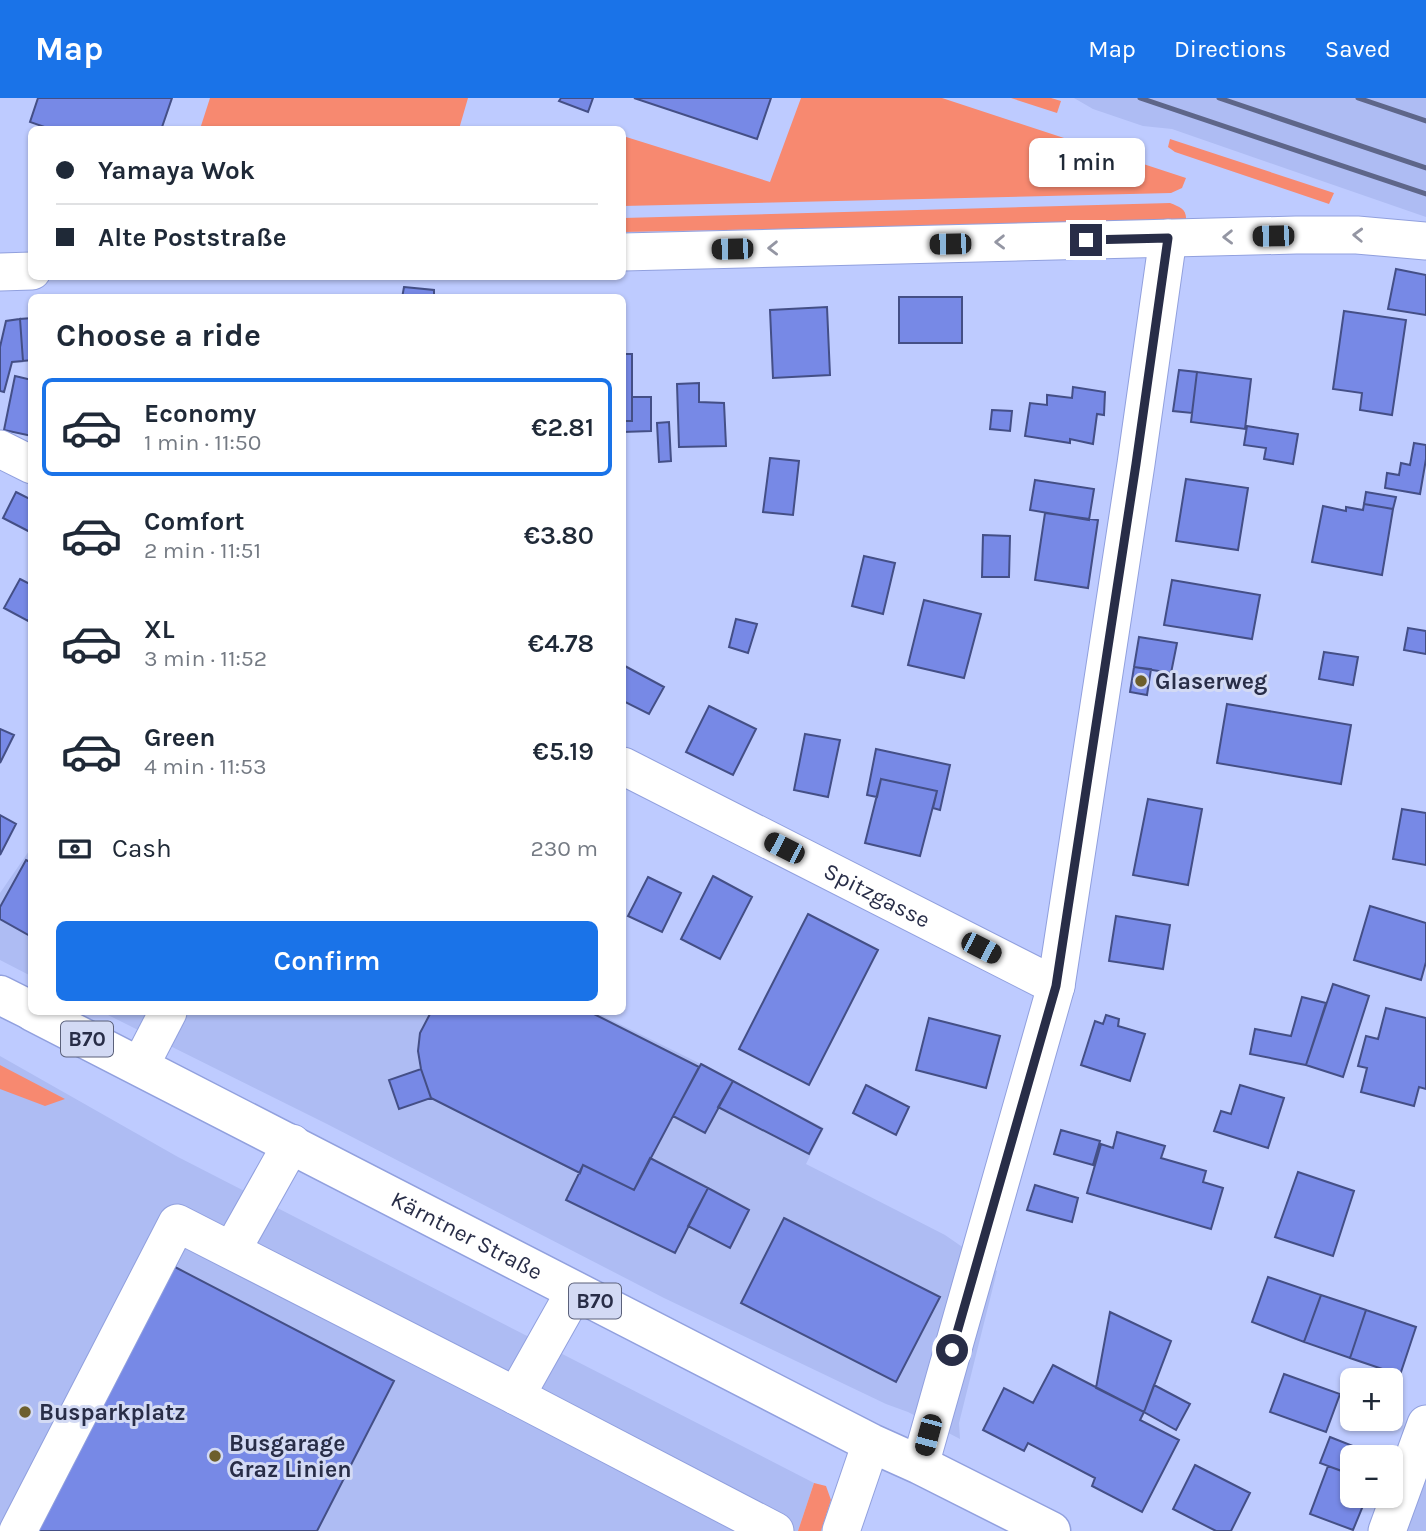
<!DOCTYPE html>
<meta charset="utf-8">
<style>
:root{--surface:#fff;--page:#f2f2f3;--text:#1f2937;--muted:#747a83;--line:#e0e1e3;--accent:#1a73e8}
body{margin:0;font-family:Karla,sans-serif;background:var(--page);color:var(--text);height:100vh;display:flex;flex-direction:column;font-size:26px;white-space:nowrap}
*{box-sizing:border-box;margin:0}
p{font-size:23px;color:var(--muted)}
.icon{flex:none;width:38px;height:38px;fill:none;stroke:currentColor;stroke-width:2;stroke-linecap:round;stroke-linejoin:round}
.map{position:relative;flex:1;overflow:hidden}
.sheet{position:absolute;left:28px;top:196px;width:598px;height:721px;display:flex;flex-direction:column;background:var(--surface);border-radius:10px;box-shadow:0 2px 5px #0004}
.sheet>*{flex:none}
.top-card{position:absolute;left:28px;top:28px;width:598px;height:154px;border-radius:10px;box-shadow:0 2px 5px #0004;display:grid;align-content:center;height:154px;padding:0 28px;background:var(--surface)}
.fabs{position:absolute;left:1340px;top:1270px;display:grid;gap:14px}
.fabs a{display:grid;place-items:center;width:63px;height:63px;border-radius:10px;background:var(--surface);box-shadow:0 2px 5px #0004;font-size:35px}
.end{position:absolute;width:32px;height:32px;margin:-16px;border:9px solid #282d47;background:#fff;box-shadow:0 0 0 4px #fff}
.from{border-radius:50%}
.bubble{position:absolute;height:49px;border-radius:10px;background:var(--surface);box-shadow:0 2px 5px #0004;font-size:23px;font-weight:600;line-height:49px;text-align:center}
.car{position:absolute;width:21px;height:42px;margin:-21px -10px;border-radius:9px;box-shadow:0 0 5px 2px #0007;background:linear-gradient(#222 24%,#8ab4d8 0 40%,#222 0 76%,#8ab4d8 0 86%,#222 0)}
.top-card b{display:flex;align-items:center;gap:24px;height:66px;font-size:26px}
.top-card b+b{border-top:2px solid var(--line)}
.top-card i{width:18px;height:18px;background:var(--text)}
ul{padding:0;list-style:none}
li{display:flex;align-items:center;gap:21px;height:98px;margin:0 14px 10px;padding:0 14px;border:4px solid transparent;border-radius:10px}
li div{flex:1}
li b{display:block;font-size:26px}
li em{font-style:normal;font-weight:600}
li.selected{border-color:var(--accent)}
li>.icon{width:63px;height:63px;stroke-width:1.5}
h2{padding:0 28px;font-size:32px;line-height:84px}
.pay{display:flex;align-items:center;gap:18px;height:77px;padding:0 28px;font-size:26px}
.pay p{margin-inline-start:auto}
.primary-button{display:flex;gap:14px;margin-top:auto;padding:14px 28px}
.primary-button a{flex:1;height:80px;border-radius:10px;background:var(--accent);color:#fff;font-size:28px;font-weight:600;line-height:80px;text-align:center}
header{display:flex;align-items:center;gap:42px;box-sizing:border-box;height:98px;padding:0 35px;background:var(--accent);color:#fff}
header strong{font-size:33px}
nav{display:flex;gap:38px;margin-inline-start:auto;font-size:24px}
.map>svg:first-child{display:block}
</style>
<header>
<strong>Map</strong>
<nav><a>Map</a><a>Directions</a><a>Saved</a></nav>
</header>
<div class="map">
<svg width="1426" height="1433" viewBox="0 0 1426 1433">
<rect width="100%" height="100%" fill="#becbff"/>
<path fill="#aebcf3" d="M1074 0H1426V119L1172 31 1143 28 1093 11Z
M31 750V878L0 862V795Z
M102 914H595L701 966 824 1030 806 1066 945 1137 997 1173 959 1325 960 1341 908 1314 886 1306 664 1200 327 1026Z
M0 958 178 1059 814 1385 798 1433H0Z
M1426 1369V1433H1403Z"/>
<path fill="#f78970" d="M210 0H468L459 31H200Z
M801 0H942L1186 80 1182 90 1171 95 623 108V38L770 84Z
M1011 0H1051L1061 3 1057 15Z
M1170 41 1334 95 1329 106 1175 54 1168 49Z
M1170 105C1180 109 1187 111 1186 123L623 134V120Z
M0 967 65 1001 45 1008 0 991Z
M814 1385 826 1388 831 1402 821 1433H798Z"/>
<path fill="#7789e6" stroke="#444f86" stroke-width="2" d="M38 0H172L161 32H53L30 24Z
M561 0H593L588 14 559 3Z
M634 0H771L757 41Z
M1396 171 1426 177V217L1388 211Z
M404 189 434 192V200H402Z
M899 199H962V245H899Z
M827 209 830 277 773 280 770 212Z
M1344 213 1406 222 1392 317 1360 312 1362 295 1333 291Z
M32 220V262L23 263 20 221Z
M20 221 23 263 12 264 4 294 0 293V249L6 223Z
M623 256H632V323H623Z
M1179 272 1197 274 1192 315 1173 313Z
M1197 274 1251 281 1245 331 1191 324Z
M15 278 32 282V338L4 332Z
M699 285V304L724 305 726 348 679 349 677 286Z
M1073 289 1105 294 1104 317 1097 316 1093 346 1070 341V345L1025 338 1030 305 1047 307V297L1072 300Z
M632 299H651V333L623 334V323H632Z
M992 312 1012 313 1010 333 990 331Z
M669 324 671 363 659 364 657 325Z
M1247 328 1298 336 1293 366 1264 361 1266 350 1244 347Z
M1414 345 1426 347V361L1420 396 1385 390 1387 375 1399 377 1401 365 1410 367Z
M770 360 799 363 793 417 763 414Z
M1186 381 1248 390 1238 452 1176 443Z
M1035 382 1094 391 1089 422 1030 412Z
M16 394 32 402V435L3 420Z
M1366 394 1396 399 1393 411 1364 406Z
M1364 406 1393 411 1382 477 1312 464 1323 408 1346 413V409L1363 412Z
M1045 415 1098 422 1088 490 1035 482Z
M983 437 1010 438 1009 479H982Z
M864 458 895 465 883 516 852 508Z
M20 481 32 487V516L28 523 4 510Z
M1172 482 1260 497 1252 541 1164 527Z
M924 502 981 516 964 580 908 567Z
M736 521 757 526 748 555 729 549Z
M1408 530 1426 533V556L1404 552Z
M1139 539 1177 545 1171 575 1134 569Z
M1324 554 1358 559 1353 587 1319 581Z
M623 567 664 589 649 616 623 603Z
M1134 569 1151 571 1147 597 1130 594Z
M1227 606 1351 627 1341 686 1217 665Z
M709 608 756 631 733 677 686 654Z
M0 631 14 637 0 665Z
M805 636 840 642 828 699 794 692Z
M876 651 950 667 940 712 933 710 937 693 881 681 877 699 867 697Z
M881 681 937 693 920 758 865 745Z
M1148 701 1202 711 1188 787 1133 777Z
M1402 711 1426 715V767L1393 761Z
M0 717 16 726 0 757Z
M26 762 32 765V839L0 821V809Z
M713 778 752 799 720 861 681 841Z
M648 779 681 795 662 834 628 818Z
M1370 808 1426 825V864L1421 882 1354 862Z
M808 816 878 852 809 987 739 951Z
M1116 818 1170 827 1163 871 1109 863Z
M1333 886 1369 898 1343 979 1306 967Z
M1302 899 1326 905 1306 967 1250 956 1255 931 1291 938Z
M1386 910 1426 920V991L1419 989 1414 1008 1361 994 1367 970 1358 968 1366 938 1378 941Z
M431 914H590L699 969 634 1092 583 1067 580 1075 431 1000 421 971 418 953 420 935Z
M1106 917 1119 921 1118 928 1145 936 1130 983 1081 967 1095 923 1103 926Z
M929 920 1000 938 986 990 916 972Z
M701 966 733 983 705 1035 673 1018Z
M421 971 431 1000 399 1011 389 982Z
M733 983 822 1031 809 1056 718 1009Z
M866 987 909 1009 896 1037 853 1015Z
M1240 987 1284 1000 1268 1050 1214 1033 1221 1013 1231 1016Z
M1061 1032 1100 1043 1093 1067 1054 1056Z
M1117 1034 1165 1048 1161 1060 1206 1073 1203 1084 1223 1090 1211 1131 1087 1095 1101 1046 1113 1050Z
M650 1060 708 1090 675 1155 566 1102 583 1067 634 1092Z
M1298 1074 1354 1093 1333 1158 1275 1139Z
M1035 1087 1078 1100 1072 1124 1027 1112Z
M708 1090 749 1112 730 1150 688 1128Z
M784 1120 940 1199 896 1284 741 1205Z
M173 1168 394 1283 317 1433H36Z
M1268 1179 1321 1197 1304 1244 1252 1224Z
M1321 1197 1366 1212 1350 1260 1304 1244Z
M1366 1212 1416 1229 1400 1277 1350 1260Z
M1110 1214 1171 1243 1144 1314 1096 1290Z
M1053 1267 1144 1314 1140 1322 1179 1342 1142 1414 1092 1388 1095 1380 1028 1345 1024 1353 983 1332 1004 1290 1033 1305Z
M1284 1276 1340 1296 1326 1334 1270 1314Z
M1154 1287 1190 1306 1176 1332 1144 1314Z
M1330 1339 1358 1350 1354 1360H1353L1349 1376 1320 1365Z
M1195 1367 1250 1395 1231 1433H1216L1173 1411Z
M1328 1368 1353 1377V1398H1367L1353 1432 1310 1416Z"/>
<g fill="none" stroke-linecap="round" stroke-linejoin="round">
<defs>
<g id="minor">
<path d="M623 154 1296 137H1357L1426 143"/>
<path d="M0 174 32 173"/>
<path d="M0 351 32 367"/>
<path id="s1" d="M623 668 1056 888"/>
<path d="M140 968 168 914"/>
<path d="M232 1152 292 1045"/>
<path d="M516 1298 575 1193"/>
<path d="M920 1367 1056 888 1136 366 1168 140"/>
<path d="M18 1433 177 1125 516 1298 775 1433"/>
<path d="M841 1433 871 1345"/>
<path d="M1387 1433 1426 1326"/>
</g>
<g id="major">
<path d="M0 897 32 913"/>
<path id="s2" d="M33 914 871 1345 920 1367 1051 1433"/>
</g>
</defs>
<use href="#minor" stroke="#91a0de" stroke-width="39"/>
<use href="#major" stroke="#91a0de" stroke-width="41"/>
<use href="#minor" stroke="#fff" stroke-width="37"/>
<use href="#major" stroke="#fff" stroke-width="38"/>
<path stroke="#5e6689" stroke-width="5" d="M1140 0 1426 96
M1219 0 1426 70
M1358 0 1426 23"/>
</g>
<defs><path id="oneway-chevron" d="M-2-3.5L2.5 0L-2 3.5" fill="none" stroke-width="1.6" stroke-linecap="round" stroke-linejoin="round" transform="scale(1.75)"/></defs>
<g stroke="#9496a3">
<use href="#oneway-chevron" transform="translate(1358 137) rotate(-178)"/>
<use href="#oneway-chevron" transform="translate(1228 139) rotate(179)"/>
<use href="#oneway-chevron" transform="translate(1000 144) rotate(179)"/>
<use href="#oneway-chevron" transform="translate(773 150) rotate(179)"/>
</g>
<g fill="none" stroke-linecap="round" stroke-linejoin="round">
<path stroke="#282d47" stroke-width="9" d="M952 1252 1056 888 1136 366 1168 140 1086 142"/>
</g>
<g fill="#6d5f2c" stroke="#d3daf4" stroke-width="2.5">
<circle cx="1141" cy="583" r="7"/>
<circle cx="25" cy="1314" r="7"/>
<circle cx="215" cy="1358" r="7"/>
</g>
<g text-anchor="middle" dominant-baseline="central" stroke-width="6" stroke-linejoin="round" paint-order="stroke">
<g fill="#d3daf4" stroke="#5b617b" stroke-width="2">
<rect x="61" y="923.5" width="52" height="35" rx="5"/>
<rect x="569" y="1185.5" width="52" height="35" rx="5"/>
</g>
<g font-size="21" font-weight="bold" fill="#282d47">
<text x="87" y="941">B70</text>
<text x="595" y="1203">B70</text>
</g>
<g font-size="23" font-weight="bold" fill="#282d47" stroke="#d3daf4" text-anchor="start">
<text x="1155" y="583">Glaserweg</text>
<text x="39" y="1314">Busparkplatz</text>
<text x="229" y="1345">Busgarage<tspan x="229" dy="26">Graz Linien</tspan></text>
</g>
<g font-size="23" fill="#282d47" stroke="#d3daf4">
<text stroke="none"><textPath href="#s1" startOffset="285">Spitzgasse</textPath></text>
<text stroke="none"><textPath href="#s2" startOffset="488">Kärntner Straße</textPath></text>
</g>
</g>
</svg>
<div class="fabs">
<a>+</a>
<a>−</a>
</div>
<i class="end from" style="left:952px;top:1252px"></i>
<i class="end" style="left:1086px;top:142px"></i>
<div class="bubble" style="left:1029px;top:40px;width:116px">1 min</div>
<i class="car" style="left:1273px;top:138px;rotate:269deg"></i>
<i class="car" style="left:950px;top:146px;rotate:269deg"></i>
<i class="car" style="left:732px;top:151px;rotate:269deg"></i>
<i class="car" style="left:784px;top:750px;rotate:297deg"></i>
<i class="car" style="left:981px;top:850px;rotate:117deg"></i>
<i class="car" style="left:928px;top:1337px;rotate:195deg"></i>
<div class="top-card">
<b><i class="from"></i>Yamaya Wok</b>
<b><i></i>Alte Poststraße</b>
</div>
<section class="sheet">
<h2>Choose a ride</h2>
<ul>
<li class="selected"><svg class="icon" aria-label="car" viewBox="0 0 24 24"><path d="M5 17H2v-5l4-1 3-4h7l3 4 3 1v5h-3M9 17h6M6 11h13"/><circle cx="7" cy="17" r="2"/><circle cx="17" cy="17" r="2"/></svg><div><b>Economy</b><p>1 min · 11:50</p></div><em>€2.81</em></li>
<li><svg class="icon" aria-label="car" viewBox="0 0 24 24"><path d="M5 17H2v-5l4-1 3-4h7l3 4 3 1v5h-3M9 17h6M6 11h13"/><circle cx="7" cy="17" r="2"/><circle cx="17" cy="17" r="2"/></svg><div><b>Comfort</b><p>2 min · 11:51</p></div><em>€3.80</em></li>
<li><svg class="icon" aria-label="car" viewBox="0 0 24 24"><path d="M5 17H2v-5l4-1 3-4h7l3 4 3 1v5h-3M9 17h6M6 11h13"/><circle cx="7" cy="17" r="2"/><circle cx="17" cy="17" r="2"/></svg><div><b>XL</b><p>3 min · 11:52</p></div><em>€4.78</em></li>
<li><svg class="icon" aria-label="car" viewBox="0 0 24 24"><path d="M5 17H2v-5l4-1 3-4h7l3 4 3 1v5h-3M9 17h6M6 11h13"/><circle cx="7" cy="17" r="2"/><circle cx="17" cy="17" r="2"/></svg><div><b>Green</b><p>4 min · 11:53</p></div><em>€5.19</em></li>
</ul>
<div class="pay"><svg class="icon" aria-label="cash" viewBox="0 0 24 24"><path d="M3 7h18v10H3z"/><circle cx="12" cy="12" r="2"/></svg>Cash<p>230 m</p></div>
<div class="primary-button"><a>Confirm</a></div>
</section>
</div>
